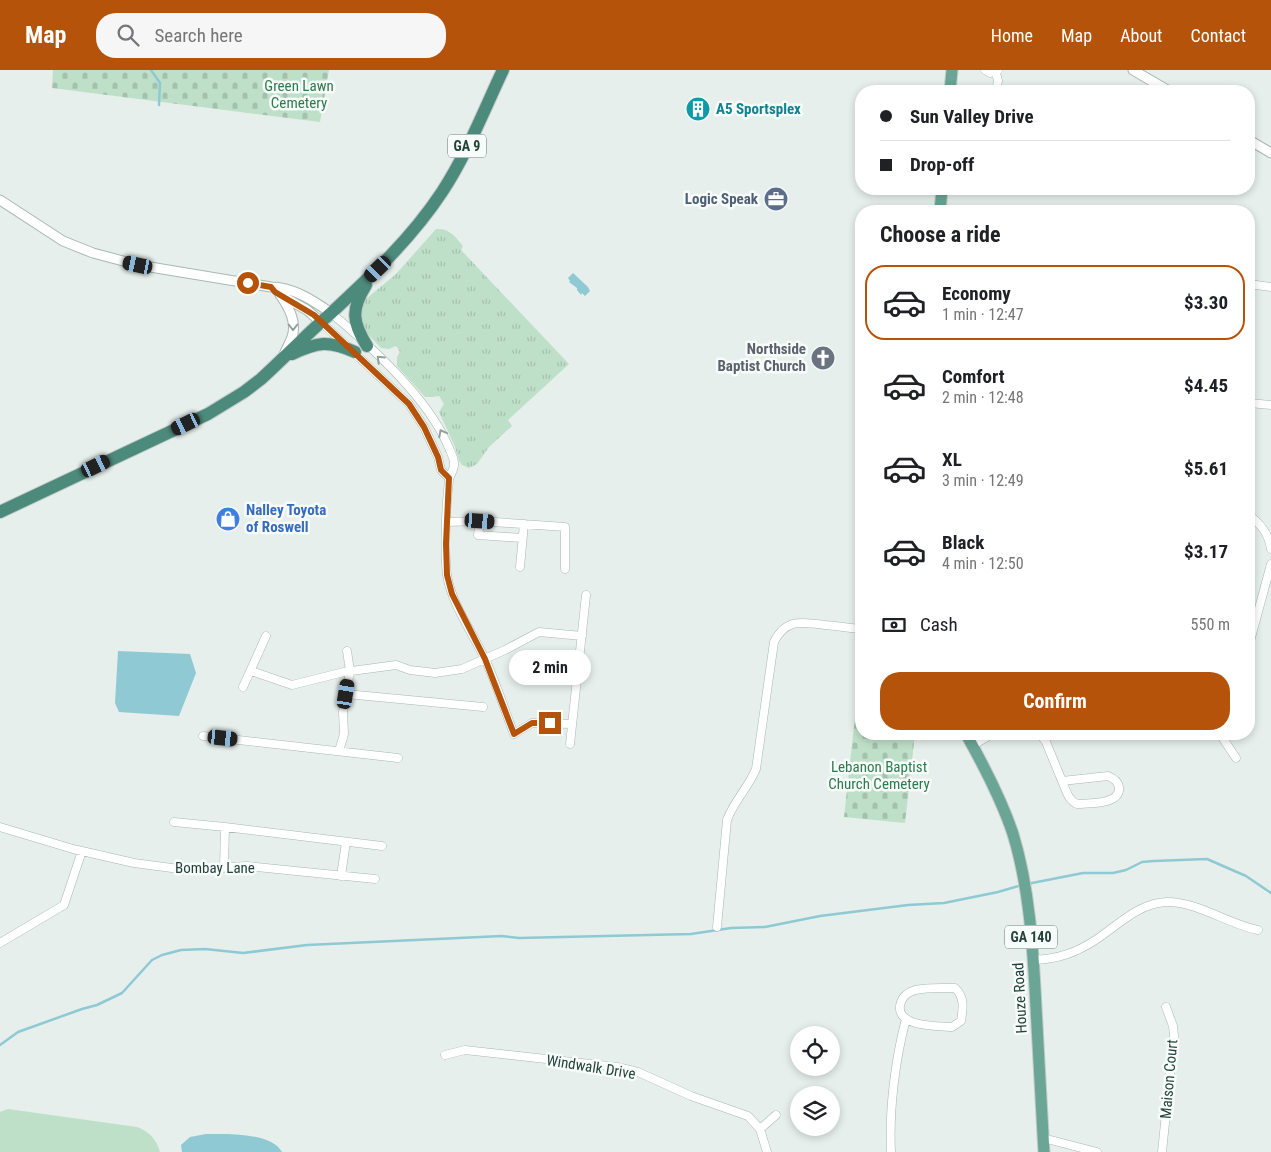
<!DOCTYPE html>
<meta charset="utf-8">
<style>
:root{--surface:#fff;--page:#f6f6f6;--text:#202124;--muted:#757577;--line:#e0e0e0;--accent:#b45309}
body{margin:0;font-family:"Roboto Condensed",sans-serif;background:var(--page);color:var(--text);height:100vh;display:flex;flex-direction:column;font-size:19px;white-space:nowrap}
*{box-sizing:border-box;margin:0}
p{font-size:16px;color:var(--muted)}
.icon{flex:none;width:28px;height:28px;fill:none;stroke:currentColor;stroke-width:2;stroke-linecap:round;stroke-linejoin:round}
.map{position:relative;flex:1;overflow:hidden}
.side{position:absolute;left:855px;top:135px;width:400px;height:535px;display:flex;flex-direction:column;background:var(--surface);border-radius:20px;box-shadow:0 2px 8px #0003}
.side>*{flex:none}
.top-card{position:absolute;left:855px;top:15px;width:400px;height:110px;border-radius:20px;box-shadow:0 2px 8px #0003;display:grid;align-content:center;height:110px;padding:0 25px;background:var(--surface)}
.controls{position:absolute;left:790px;top:956px;display:grid;gap:10px}
.controls a{display:grid;place-items:center;width:50px;height:50px;border-radius:50%;background:var(--surface);box-shadow:0 2px 8px #0003;font-size:25px}
.end{position:absolute;width:22px;height:22px;margin:-11px;border:6px solid #b45309;background:#fff;box-shadow:0 0 0 2px #fff}
.from{border-radius:50%}
.bubble{position:absolute;height:35px;border-radius:18px;background:var(--surface);box-shadow:0 2px 8px #0003;font-size:16px;font-weight:700;line-height:35px;text-align:center}
.car{position:absolute;width:15px;height:30px;margin:-15px -8px;border-radius:6px;box-shadow:0 0 4px 1px #0007;background:linear-gradient(#222 24%,#8ab4d8 0 40%,#222 0 76%,#8ab4d8 0 86%,#222 0)}
.top-card b{display:flex;align-items:center;gap:18px;height:48px;font-size:19px}
.top-card b+b{border-top:1px solid var(--line)}
.top-card i{width:12px;height:12px;background:var(--text)}
ul{padding:0;list-style:none}
li{display:flex;align-items:center;gap:15px;height:75px;margin:0 10px 8px;padding:0 15px;border:2px solid transparent;border-radius:20px}
li div{flex:1}
li b{display:block;font-size:19px}
li em{font-style:normal;font-weight:700}
li.current{border-color:var(--accent)}
li>.icon{width:45px;height:45px;stroke-width:1.5}
h2{padding:0 25px;font-size:22px;line-height:60px}
.pay{display:flex;align-items:center;gap:12px;height:55px;padding:0 25px;font-size:19px}
.pay p{margin-inline-start:auto}
.primary-button{display:flex;gap:10px;margin-top:auto;padding:10px 25px}
.primary-button a{flex:1;height:58px;border-radius:20px;background:var(--accent);color:#fff;font-size:20px;font-weight:700;line-height:58px;text-align:center}
header{display:flex;align-items:center;gap:30px;box-sizing:border-box;height:70px;padding:0 25px;background:var(--accent);color:#fff}
header strong{font-size:24px}
nav{display:flex;gap:28px;margin-inline-start:auto;font-size:18px}
.search{width:350px;height:45px;background:var(--page);display:flex;align-items:center;gap:12px;box-sizing:border-box;padding:0 18px;border-radius:20px;color:var(--muted);font-size:19px}
.map>svg:first-child{display:block}
</style>
<header>
<strong>Map</strong>
<div class="search"><svg class="icon" aria-label="search" viewBox="0 0 24 24"><circle cx="10" cy="10" r="6"/><path d="M15 15l6 6"/></svg>Search here</div>
<nav><a>Home</a><a>Map</a><a>About</a><a>Contact</a></nav>
</header>
<div class="map">
<svg width="1271" height="1082" viewBox="0 0 1271 1082">
<defs>
<pattern id="grass-tufts" width="24" height="20" patternUnits="userSpaceOnUse" patternTransform="scale(1.25)"><rect width="24" height="20" fill="#bfe0c8"/><path d="M3 7l-1-3M5 7V3M7 7l1-3M15 17l-1-3M17 17v-4M19 17l1-3" fill="none" stroke="#a4c1ad"/></pattern>
<pattern id="cemetery-stones" width="16" height="16" patternUnits="userSpaceOnUse" patternTransform="scale(1.25)"><rect width="16" height="16" fill="#bfe0c8"/><path d="M2 7V4a2 2 0 0 1 4 0v3zM10 15v-3a2 2 0 0 1 4 0v3z" fill="#a4c1ad"/></pattern>
</defs>
<rect width="100%" height="100%" fill="#e6efeb"/>
<path fill="url(#grass-tufts)" d="M436 159C449 158 455 166 463 176L461 180 569 294 508 350 512 356 489 377 477 394 469 398 462 395 459 391 455 377 440 344 439 342 444 334 439 326 433 327H425L397 296V287L400 282 396 276 389 279 381 278 362 258 360 234 396 204Z"/>
<path fill="url(#cemetery-stones)" d="M53 0H329L320 52 52 18Z
M855 647H861V664H915L905 753 844 747Z"/>
<path fill="#bfe0c8" d="M8 1039 137 1057C150 1062 156 1069 160 1082H0V1042Z"/>
<path fill="#8ec9d4" d="M573 203 588 217 590 221 585 226 582 223 581 225 577 220V218L569 212 570 211 568 208Z
M118 581 190 584 196 603 179 646 119 642 115 633Z
M206 1064C226 1064 271 1062 282 1082H182L181 1075 190 1067Z"/>
<g fill="none" stroke-linecap="round" stroke-linejoin="round">
<path stroke="#8ec9d4" stroke-width="2.5" d="M151 0 160 13 159 35
M1027 814 1083 803H1113L1126 800 1142 792 1154 791 1207 789 1246 806 1271 823
M0 975 18 962 82 939 97 935 122 923 152 890 162 885 181 880 205 879 243 883 307 875 502 866 519 868 691 864 731 858 765 857 820 846 908 835 944 833 998 822 1022 815"/>
<defs>
<path id="minor" d="M985 0 990 3 998 0
M996 21 998 11 996 2
M1249 214 1271 217
M331 243C372 277 429 329 449 378 451 383 454 388 454 393 455 399 450 404 449 410 446 436 444 479 447 505 451 532 472 562 484 587 496 612 504 639 514 664L532 653 572 654
M321 252 409 334 424 357 438 387 441 400 449 408
M1249 333 1271 335
M1249 445C1261 454 1269 464 1271 479
M480 451 478 465 522 468
M447 452 480 451 565 457V499
M520 497 524 454
M1249 575 1271 494
M251 601 292 615 344 602 396 595 410 600 435 603 462 599 505 580 539 562 582 566
M243 617 266 566
M346 624 483 637
M1040 664 1046 672 1062 711
M1220 664 1236 688
M203 666 398 688
M570 674 586 525
M973 675 992 664
M339 681 344 664 343 642 350 601 347 581
M1108 706C1113 708 1118 711 1119 717 1121 735 1089 733 1077 734 1068 730 1066 720 1062 711Z
M174 752 225 757 224 798
M0 757 73 779 134 793 187 800 247 796 375 809
M225 757 382 776
M341 806 346 772
M717 857 727 750C734 731 748 718 756 699L774 572C786 548 803 552 825 555 837 556 849 558 861 559
M0 873 64 835 82 781
M1033 890C1058 889 1076 883 1097 869 1119 854 1139 833 1167 832 1199 832 1227 854 1258 860
M955 918C965 927 963 939 961 951L952 957C937 956 892 957 901 932 903 925 909 922 915 920 928 917 942 918 955 918Z
M445 985 465 980 617 997 638 1002 691 1026 748 1046 760 1059 767 1082
M760 1059 776 1045
M1043 1068 1097 1082
M891 1082C889 1040 895 990 906 949
M1162 1082 1174 966 1173 956 1166 937"/>
<path id="tertiary" d="M1133 0 1169 21
M1249 70 1271 83
M0 130 63 171 93 183 138 195 271 217C293 217 314 231 331 243
M280 225 307 240 321 252
M281 226C289 238 297 252 292 267 290 273 286 279 284 285"/>
<path id="primary" d="M950 21 952 0
M940 141 942 119
M966 664C984 696 1001 728 1013 764 1030 820 1033 879 1036 937 1039 986 1041 1034 1044 1082"/>
<path id="trunk" d="M366 215C351 239 352 252 367 276
M292 284C317 272 329 270 355 282
M0 442 208 344 244 322 261 309C284 288 306 265 330 244 371 206 411 169 442 122 467 84 484 40 503 0"/>
</defs>
<use href="#minor" stroke="#a8b8b2" stroke-width="9"/>
<use href="#tertiary" stroke="#a8b8b2" stroke-width="11"/>
<use href="#primary" stroke="#c2cac8" stroke-width="13"/>
<use href="#trunk" stroke="#c2cac8" stroke-width="14"/>
<use href="#minor" stroke="#fff" stroke-width="8"/>
<use href="#tertiary" stroke="#fff" stroke-width="9"/>
<use href="#primary" stroke="#6aa596" stroke-width="11"/>
<use href="#trunk" stroke="#4c8a7c" stroke-width="12"/>
</g>
<defs><path id="oneway-chevron" d="M-2-3.5L2.5 0L-2 3.5" fill="none" stroke-width="1.6" stroke-linecap="round" stroke-linejoin="round" transform="scale(1.25)"/></defs>
<g stroke="#92a09c">
<use href="#oneway-chevron" transform="translate(293 257) rotate(90)"/>
<use href="#oneway-chevron" transform="translate(380 289) rotate(-136)"/>
<use href="#oneway-chevron" transform="translate(442 363) rotate(-118)"/>
</g>
<g fill="none" stroke-linecap="round" stroke-linejoin="round">
<path stroke="#b45309" stroke-width="6" d="M248 213 271 217 275 222 314 245 409 334 424 357 438 387 441 400 449 408 446 474 447 505 452 524 485 589 514 664 532 653H550"/>
</g>
<defs>
<symbol id="building-disc" viewBox="-11 -11 22 22"><circle r="9.5" fill="#0f9aa8" stroke="#f7fbf9"/><path d="M-4-6H4V6H1V3H-1V6H-4ZM-2.5-4.3h1.7v1.8h-1.7ZM.8-4.3h1.7v1.8H.8ZM-2.5-1h1.7V.8h-1.7ZM.8-1h1.7V.8H.8Z" fill="#fff"/></symbol>
<symbol id="office-disc" viewBox="-11 -11 22 22"><circle r="9.5" fill="#5c6f8a" stroke="#f7fbf9"/><path d="M-6-3h4V-5.5h4V-3h4V5H-6ZM-1-4.5V-3h2v-1.5ZM-6 0V1H6V0Z" fill="#fff"/></symbol>
<symbol id="church-disc" viewBox="-11 -11 22 22"><circle r="9.5" fill="#6b7280" stroke="#f7fbf9"/><path d="M-1.2-6h2.4v3.5h3.3v2.4h-3.3V6h-2.4V-.1h-3.3v-2.4h3.3Z" fill="#fff"/></symbol>
<symbol id="shop-disc" viewBox="-11 -11 22 22"><circle r="9.5" fill="#3f7fe0" stroke="#f7fbf9"/><path d="M-5-2.5h2.3a2.7 3.5 0 0 1 5.4 0H5L5.5 6h-11ZM-1.5-2.5h3a1.5 2.3 0 0 0-3 0Z" fill="#fff"/></symbol>
</defs>
<g fill-rule="evenodd">
<use href="#building-disc" x="684" y="25" width="28" height="28"/>
<use href="#office-disc" x="762" y="115" width="28" height="28"/>
<use href="#church-disc" x="809" y="274" width="28" height="28"/>
<use href="#shop-disc" x="214" y="435" width="28" height="28"/>
</g>
<g text-anchor="middle" dominant-baseline="central" stroke-width="5" stroke-linejoin="round" paint-order="stroke">
<g fill="#f7fbf9" stroke="#637a73" stroke-width="1">
<rect x="448" y="64.5" width="38" height="23" rx="4"/>
<rect x="1005" y="855.5" width="52" height="23" rx="4"/>
</g>
<g font-size="14" font-weight="bold" fill="#24423a">
<text x="467" y="76">GA 9</text>
<text x="1031" y="867">GA 140</text>
</g>
<g font-size="15" fill="#2d7a4b" stroke="#f7fbf9">
<text x="299" y="16">Green Lawn<tspan x="299" dy="17">Cemetery</tspan></text>
<text x="879" y="697">Lebanon Baptist<tspan x="879" dy="17">Church Cemetery</tspan></text>
</g>
<g font-size="15" font-weight="bold" fill="#0d838f" stroke="#f7fbf9" text-anchor="start">
<text x="716" y="39">A5 Sportsplex</text>
</g>
<g font-size="15" font-weight="bold" fill="#4e5e75" stroke="#f7fbf9" text-anchor="end">
<text x="758" y="129">Logic Speak</text>
</g>
<g font-size="15" font-weight="bold" fill="#5b616d" stroke="#f7fbf9" text-anchor="end">
<text x="806" y="279">Northside<tspan x="806" dy="17">Baptist Church</tspan></text>
</g>
<g font-size="15" font-weight="bold" fill="#366cbe" stroke="#f7fbf9" text-anchor="start">
<text x="246" y="440">Nalley Toyota<tspan x="246" dy="17">of Roswell</tspan></text>
</g>
<g font-size="15" fill="#24423a" stroke="#f7fbf9">
<text x="215" y="798">Bombay Lane</text>
<text transform="translate(1020 928) rotate(-93)">Houze Road</text>
<text transform="translate(591 997) rotate(9)">Windwalk Drive</text>
<text transform="translate(1169 1009) rotate(-85)">Maison Court</text>
</g>
</g>
</svg>
<div class="controls">
<a><svg class="icon" aria-label="locate" viewBox="0 0 24 24"><circle cx="12" cy="12" r="6"/><path d="M12 2v4M12 18v4M2 12h4M18 12h4"/></svg></a>
<a><svg class="icon" aria-label="layers" viewBox="0 0 24 24"><path d="M12 4l9 5-9 5-9-5zM3 14l9 5 9-5"/></svg></a>
</div>
<i class="end from" style="left:248px;top:213px"></i>
<i class="end" style="left:550px;top:653px"></i>
<div class="bubble" style="left:509px;top:580px;width:82px">2 min</div>
<i class="car" style="left:138px;top:195px;rotate:282deg"></i>
<i class="car" style="left:378px;top:199px;rotate:226deg"></i>
<i class="car" style="left:186px;top:354px;rotate:244deg"></i>
<i class="car" style="left:96px;top:396px;rotate:64deg"></i>
<i class="car" style="left:480px;top:451px;rotate:94deg"></i>
<i class="car" style="left:346px;top:624px;rotate:9deg"></i>
<i class="car" style="left:223px;top:668px;rotate:96deg"></i>
<div class="top-card">
<b><i class="from"></i>Sun Valley Drive</b>
<b><i></i>Drop-off</b>
</div>
<section class="side">
<h2>Choose a ride</h2>
<ul>
<li class="current"><svg class="icon" aria-label="car" viewBox="0 0 24 24"><path d="M5 17H2v-5l4-1 3-4h7l3 4 3 1v5h-3M9 17h6M6 11h13"/><circle cx="7" cy="17" r="2"/><circle cx="17" cy="17" r="2"/></svg><div><b>Economy</b><p>1 min · 12:47</p></div><em>$3.30</em></li>
<li><svg class="icon" aria-label="car" viewBox="0 0 24 24"><path d="M5 17H2v-5l4-1 3-4h7l3 4 3 1v5h-3M9 17h6M6 11h13"/><circle cx="7" cy="17" r="2"/><circle cx="17" cy="17" r="2"/></svg><div><b>Comfort</b><p>2 min · 12:48</p></div><em>$4.45</em></li>
<li><svg class="icon" aria-label="car" viewBox="0 0 24 24"><path d="M5 17H2v-5l4-1 3-4h7l3 4 3 1v5h-3M9 17h6M6 11h13"/><circle cx="7" cy="17" r="2"/><circle cx="17" cy="17" r="2"/></svg><div><b>XL</b><p>3 min · 12:49</p></div><em>$5.61</em></li>
<li><svg class="icon" aria-label="car" viewBox="0 0 24 24"><path d="M5 17H2v-5l4-1 3-4h7l3 4 3 1v5h-3M9 17h6M6 11h13"/><circle cx="7" cy="17" r="2"/><circle cx="17" cy="17" r="2"/></svg><div><b>Black</b><p>4 min · 12:50</p></div><em>$3.17</em></li>
</ul>
<div class="pay"><svg class="icon" aria-label="cash" viewBox="0 0 24 24"><path d="M3 7h18v10H3z"/><circle cx="12" cy="12" r="2"/></svg>Cash<p>550 m</p></div>
<div class="primary-button"><a>Confirm</a></div>
</section>
</div>
